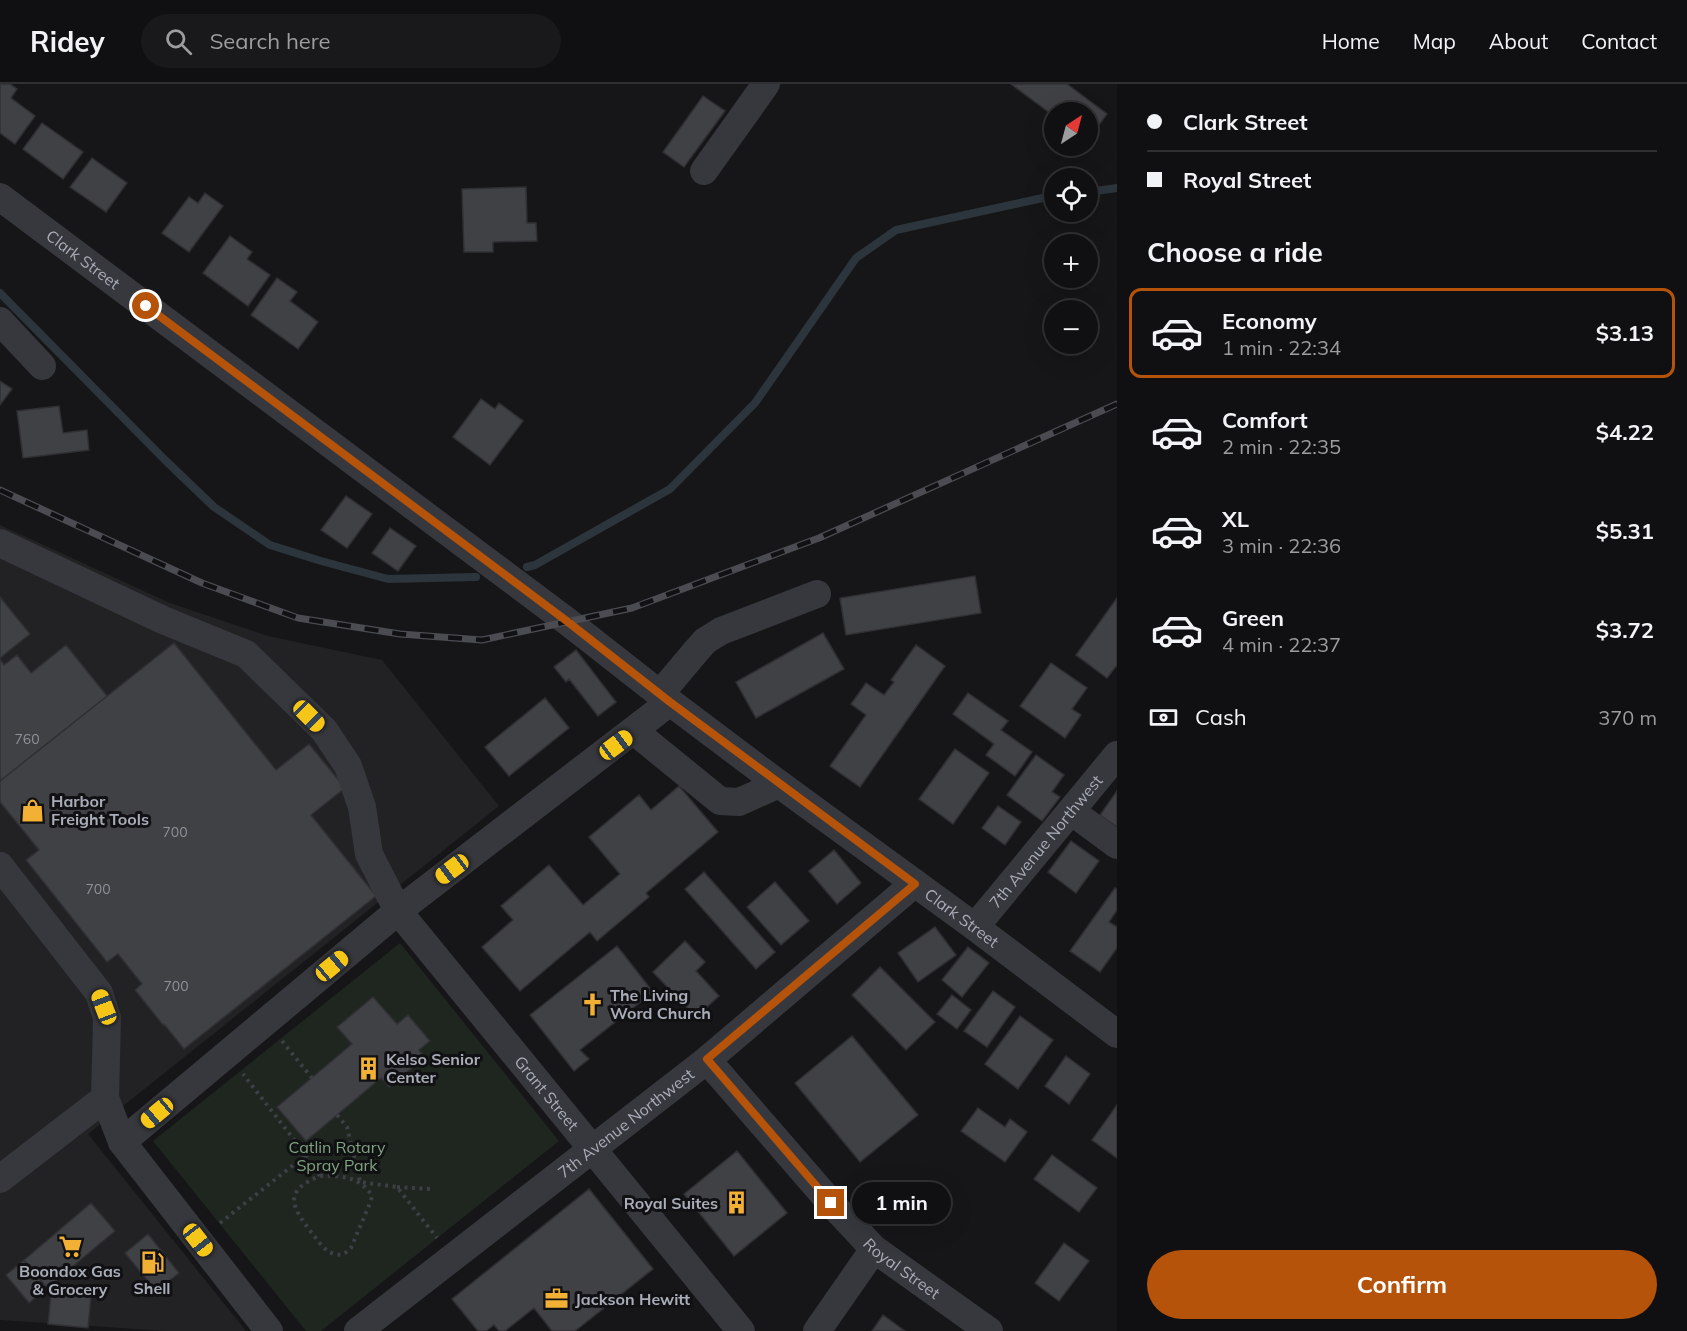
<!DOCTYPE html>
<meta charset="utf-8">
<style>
:root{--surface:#101012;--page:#19191b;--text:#f1f3f6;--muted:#9c9d9f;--line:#303032;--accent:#b45309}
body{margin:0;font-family:Mulish,sans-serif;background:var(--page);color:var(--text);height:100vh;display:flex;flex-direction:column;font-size:22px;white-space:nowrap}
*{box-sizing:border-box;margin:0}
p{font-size:20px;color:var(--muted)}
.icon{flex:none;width:33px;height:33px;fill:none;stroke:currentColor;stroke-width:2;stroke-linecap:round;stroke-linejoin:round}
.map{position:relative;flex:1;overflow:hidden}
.side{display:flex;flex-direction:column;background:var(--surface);width:570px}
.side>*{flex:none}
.top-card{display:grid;align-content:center;height:132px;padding:0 30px;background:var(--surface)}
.needle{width:39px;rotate:36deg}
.buttons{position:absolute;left:1044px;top:18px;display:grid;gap:12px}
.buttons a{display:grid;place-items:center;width:54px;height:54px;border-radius:50%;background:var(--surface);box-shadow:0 6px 24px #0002,0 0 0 2px var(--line);font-size:30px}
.end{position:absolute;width:27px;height:27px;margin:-14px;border:8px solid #b45309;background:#fff;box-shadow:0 0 0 3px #fff}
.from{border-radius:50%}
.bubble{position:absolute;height:42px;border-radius:21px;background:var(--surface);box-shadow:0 6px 24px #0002,0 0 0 2px var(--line);font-size:20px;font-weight:700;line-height:42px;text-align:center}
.car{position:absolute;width:18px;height:36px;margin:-18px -9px;border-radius:8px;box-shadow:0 0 4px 2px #0007;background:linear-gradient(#f5c518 24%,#345 0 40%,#f5c518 0 76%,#345 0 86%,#f5c518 0)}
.top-card b{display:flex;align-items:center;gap:21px;height:57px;font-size:22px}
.top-card b+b{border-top:2px solid var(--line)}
.top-card i{width:15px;height:15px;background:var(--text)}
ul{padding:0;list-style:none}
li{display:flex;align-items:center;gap:18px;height:90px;margin:0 12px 9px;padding:0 18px;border:3px solid transparent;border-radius:12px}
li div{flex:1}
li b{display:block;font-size:22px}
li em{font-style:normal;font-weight:700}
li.selected{border-color:var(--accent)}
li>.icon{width:54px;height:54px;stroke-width:1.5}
h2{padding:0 30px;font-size:27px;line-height:72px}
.pay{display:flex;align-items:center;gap:15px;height:66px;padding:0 30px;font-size:22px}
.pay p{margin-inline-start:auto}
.action{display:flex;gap:12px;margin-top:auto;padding:12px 30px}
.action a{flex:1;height:69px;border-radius:36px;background:var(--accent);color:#fff;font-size:24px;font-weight:700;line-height:69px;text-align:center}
header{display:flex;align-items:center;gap:36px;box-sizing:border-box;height:84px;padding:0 30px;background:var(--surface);border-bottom:2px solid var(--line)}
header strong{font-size:28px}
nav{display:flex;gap:33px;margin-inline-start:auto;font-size:21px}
.search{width:420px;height:54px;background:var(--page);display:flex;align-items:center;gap:15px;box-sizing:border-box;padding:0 21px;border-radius:33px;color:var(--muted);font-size:22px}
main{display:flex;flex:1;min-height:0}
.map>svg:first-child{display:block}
</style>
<header>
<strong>Ridey</strong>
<div class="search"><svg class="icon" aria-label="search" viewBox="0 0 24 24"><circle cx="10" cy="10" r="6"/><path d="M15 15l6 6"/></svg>Search here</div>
<nav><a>Home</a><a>Map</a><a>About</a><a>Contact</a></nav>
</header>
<main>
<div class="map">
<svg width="1117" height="1247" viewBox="0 0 1117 1247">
<rect width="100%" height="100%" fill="#161618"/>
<path fill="#222225" d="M0 441 170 519 268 552 382 576 499 722 88 1050 246 1247H166L0 1236Z"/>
<path fill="#1e261f" d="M400 859 559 1057 321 1247H306L153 1057Z"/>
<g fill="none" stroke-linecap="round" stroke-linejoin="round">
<path stroke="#2c353c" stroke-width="8" d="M1088 108 1117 104
M0 209 165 376 214 423 270 461 321 477 388 495 476 493
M527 483 535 481 670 405 755 319 856 174 896 146 1038 115 1054 112"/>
</g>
<path fill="#404145" stroke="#303034" stroke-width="1.5" d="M0 0H10L17 5 11 14 35 32 15 60 0 49Z
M1011 0H1067L1107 30 1088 56V28H1054V32Z
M703 12 725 27 684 83 663 68Z
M42 39 83 68 63 95 23 65Z
M92 74 127 99 106 128 70 103Z
M526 103 527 139H536L537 157 493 158V168H464L462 105Z
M205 109 223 122 189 168 162 149 189 113 198 119Z
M230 152 252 168 247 175 270 191 248 222 203 189Z
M277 194 297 208 290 217 318 238 298 265 251 231Z
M0 297 12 305 0 321Z
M481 315 495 325 499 319 523 337 490 381 453 353Z
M59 322 63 349 87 346 89 366 23 374 17 327Z
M346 412 372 430 347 464 321 446Z
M390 444 416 462 398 487 372 469Z
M975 492 981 529 846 551 840 514Z
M0 513 30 550 0 574Z
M1117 514V581L1107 594 1076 571Z
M823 549 844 585 756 634 736 598Z
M174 559 276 686 309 660 345 704 311 731 376 812 184 965 164 940 163 941 135 906 142 900 118 870 107 878 26 776 39 766 0 718V697Z
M66 561 107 612 0 697V575L4 581 17 571 31 589Z
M916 561 945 582 860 703 830 682 866 631 851 620 866 599 884 611 894 598 891 596Z
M576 566 616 618 598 632 569 595 566 598 554 583Z
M1051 579 1087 604 1072 625 1081 631 1065 654 1020 622Z
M968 609 1008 637 1001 646 1032 668 1015 692 986 671 994 660 953 630Z
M545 614 569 644 509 692 485 663Z
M955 665 989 689 953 740 919 715Z
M1036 671 1064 691 1052 708 1060 713 1042 737 1007 711Z
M679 702 718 748 646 809 649 813 597 857 590 848 520 907 482 863 513 836 501 822 549 781 583 821 620 790 589 753 639 711 651 726Z
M1117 707V743L1100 731Z
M998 722 1021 738 1005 761 982 744Z
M1071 757 1099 777 1076 809 1048 788Z
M834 766 861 799 837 820 809 787Z
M704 788 775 868 756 885 685 805Z
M775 798 809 837 781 861 747 823Z
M1115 804 1117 805V826L1109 838 1117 843V864L1100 888 1070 867Z
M935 843 956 871 918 898 898 869Z
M685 857 705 878 696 887 719 912 696 933 653 888Z
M617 862 653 908 580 966 589 975 574 987 530 931Z
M968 863 989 879 962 913 942 896Z
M880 883 935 938 906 966 852 911Z
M993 907 1015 923 987 963 964 947Z
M952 911 971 926 957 945 937 930Z
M373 913 397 940 408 931 430 957 419 966 425 973 389 1003 381 994 306 1057 277 1023 352 960 337 943Z
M1020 932 1053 956 1018 1005 985 980Z
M852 952 918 1031 860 1078 795 999Z
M1066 972 1090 990 1069 1020 1045 1002Z
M1117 1021V1074L1092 1056Z
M978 1024 1005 1043 1010 1035 1027 1048 1005 1078 961 1047Z
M737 1067 787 1129 734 1172 684 1110Z
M1052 1071 1097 1104 1079 1128 1034 1095Z
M589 1105 653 1185 575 1247H552L534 1224 505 1247H499L494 1241 486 1247H478L452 1215Z
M91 1119 115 1147 47 1204 24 1176Z
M148 1150 179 1189 156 1207 125 1169Z
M1064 1159 1089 1177 1059 1217 1035 1199Z
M24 1176 47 1204 29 1219 6 1191Z
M51 1209 91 1213 88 1244 48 1240Z
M883 1231 905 1247H872Z"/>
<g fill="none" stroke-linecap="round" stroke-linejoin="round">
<path stroke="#3d3f44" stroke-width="4" stroke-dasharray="3 4.5" stroke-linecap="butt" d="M282 957 312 994
M337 1031 347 1043 360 1098 397 1103 437 1154
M306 1071 320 1092C282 1107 292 1123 311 1148 318 1156 324 1168 335 1170 342 1172 346 1169 351 1164L370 1119 372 1112C361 1093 340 1091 320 1092
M397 1103 430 1105
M220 1139 306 1071 243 990"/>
<g stroke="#37383d" stroke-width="28">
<path d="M704 87 766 0"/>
<path id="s1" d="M0 113 568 538 670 618 779 700 975 843 1117 950"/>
<path d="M0 237 42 282"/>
<path id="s2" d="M0 459 163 536 246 570 324 646 348 682 362 723 369 770 398 827 741 1247"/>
<path d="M660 610 697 566 705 557 721 547 817 510"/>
<path d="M634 647 720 717 739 718 779 700"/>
<path d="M1071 727 1117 761"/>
<path d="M0 782 99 909 107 934 105 1014 0 1095"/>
<path id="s3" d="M975 843 1117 671"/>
<path id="s4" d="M707 976 831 1119 874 1165 989 1247"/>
<path d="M105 1014 122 1058 269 1247"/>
<path d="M122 1058 398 827 670 618"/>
<path id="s5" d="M358 1247 707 976 915 799"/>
<path d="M817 1247 874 1165"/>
</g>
<defs>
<path id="rail" d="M0 406 202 499 298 534 400 550 482 556 632 524 704 497 819 454 1117 320"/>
</defs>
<use href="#rail" stroke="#4a4c52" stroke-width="7"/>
<use href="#rail" stroke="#111113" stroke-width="4.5" stroke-dasharray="14" stroke-linecap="butt"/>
</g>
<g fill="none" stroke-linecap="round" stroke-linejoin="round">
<path stroke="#b45309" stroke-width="8" d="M146 222 568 538 670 618 915 800 707 975 831 1119"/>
</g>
<defs>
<symbol id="shop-bare" viewBox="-9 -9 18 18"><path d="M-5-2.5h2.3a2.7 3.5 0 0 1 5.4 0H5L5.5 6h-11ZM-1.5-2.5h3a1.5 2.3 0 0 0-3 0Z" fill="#f2b134" stroke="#111113" stroke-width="2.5" paint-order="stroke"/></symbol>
<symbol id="church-bare" viewBox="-9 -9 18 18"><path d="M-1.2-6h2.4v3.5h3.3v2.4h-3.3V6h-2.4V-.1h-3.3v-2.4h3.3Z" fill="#f2b134" stroke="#111113" stroke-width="2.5" paint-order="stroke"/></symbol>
<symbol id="building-bare" viewBox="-9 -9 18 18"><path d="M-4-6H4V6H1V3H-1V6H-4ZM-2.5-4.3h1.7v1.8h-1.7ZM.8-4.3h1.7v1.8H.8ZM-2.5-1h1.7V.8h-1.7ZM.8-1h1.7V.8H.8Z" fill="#f2b134" stroke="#111113" stroke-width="2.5" paint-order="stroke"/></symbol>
<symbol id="supermarket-bare" viewBox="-9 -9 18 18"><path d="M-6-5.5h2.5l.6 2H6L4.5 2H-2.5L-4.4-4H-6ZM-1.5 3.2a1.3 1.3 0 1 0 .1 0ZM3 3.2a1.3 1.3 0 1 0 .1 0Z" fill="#f2b134" stroke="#111113" stroke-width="2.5" paint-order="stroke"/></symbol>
<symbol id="fuel-bare" viewBox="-9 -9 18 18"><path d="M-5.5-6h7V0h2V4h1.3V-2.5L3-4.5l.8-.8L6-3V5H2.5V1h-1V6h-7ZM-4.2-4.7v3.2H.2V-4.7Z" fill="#f2b134" stroke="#111113" stroke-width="2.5" paint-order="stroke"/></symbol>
<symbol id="office-bare" viewBox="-9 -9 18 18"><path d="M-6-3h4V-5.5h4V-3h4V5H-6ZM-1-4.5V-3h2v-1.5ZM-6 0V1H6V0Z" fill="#f2b134" stroke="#111113" stroke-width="2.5" paint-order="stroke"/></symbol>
</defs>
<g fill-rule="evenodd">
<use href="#shop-bare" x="16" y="710" width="33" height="33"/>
<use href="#church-bare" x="576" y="904" width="33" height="33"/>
<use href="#building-bare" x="352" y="968" width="33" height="33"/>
<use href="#building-bare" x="720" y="1102" width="33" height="33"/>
<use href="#supermarket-bare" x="54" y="1146" width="33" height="33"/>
<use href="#fuel-bare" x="136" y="1162" width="33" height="33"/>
<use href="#office-bare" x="540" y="1198" width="33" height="33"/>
</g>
<g text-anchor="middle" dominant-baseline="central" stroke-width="6" stroke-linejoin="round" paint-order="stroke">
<g font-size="14" fill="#8e929b">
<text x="27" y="655">760</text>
<text x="175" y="748">700</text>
<text x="98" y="805">700</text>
<text x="176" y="902">700</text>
</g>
<g font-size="16" fill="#a8adb8" stroke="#111113">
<text stroke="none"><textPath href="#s1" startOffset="104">Clark Street</textPath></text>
<text stroke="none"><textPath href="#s3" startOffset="111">7th Avenue Northwest</textPath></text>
<text stroke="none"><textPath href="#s1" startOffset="1202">Clark Street</textPath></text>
<text stroke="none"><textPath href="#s2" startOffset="812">Grant Street</textPath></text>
<text stroke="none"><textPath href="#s5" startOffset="339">7th Avenue Northwest</textPath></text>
<text stroke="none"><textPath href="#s4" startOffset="286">Royal Street</textPath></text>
</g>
<g font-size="16" font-weight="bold" fill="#a8adb8" stroke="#111113" text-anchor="start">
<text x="51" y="717">Harbor<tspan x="51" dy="18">Freight Tools</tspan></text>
<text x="610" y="911">The Living<tspan x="610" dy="18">Word Church</tspan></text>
<text x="386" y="975">Kelso Senior<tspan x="386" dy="18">Center</tspan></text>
<text x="718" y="1119" text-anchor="end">Royal Suites</text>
<text x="70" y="1187" text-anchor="middle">Boondox Gas<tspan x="70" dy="18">&amp; Grocery</tspan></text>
<text x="152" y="1204" text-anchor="middle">Shell</text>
<text x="575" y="1215">Jackson Hewitt</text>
</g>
<g font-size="16" fill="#7fa381" stroke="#111113">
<text x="337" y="1063">Catlin Rotary<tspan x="337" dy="18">Spray Park</tspan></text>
</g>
</g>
</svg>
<div class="buttons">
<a><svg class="needle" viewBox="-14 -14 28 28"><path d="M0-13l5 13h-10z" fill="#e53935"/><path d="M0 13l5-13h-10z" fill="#9c9d9f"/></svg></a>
<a><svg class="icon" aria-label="locate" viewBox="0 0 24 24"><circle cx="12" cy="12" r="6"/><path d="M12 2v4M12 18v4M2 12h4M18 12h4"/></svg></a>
<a>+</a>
<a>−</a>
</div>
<i class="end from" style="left:146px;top:222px"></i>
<i class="end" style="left:831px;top:1119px"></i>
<div class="bubble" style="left:852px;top:1098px;width:99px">1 min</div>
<i class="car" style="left:309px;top:632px;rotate:135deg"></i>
<i class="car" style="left:616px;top:661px;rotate:53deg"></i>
<i class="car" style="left:452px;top:785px;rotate:233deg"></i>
<i class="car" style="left:332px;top:882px;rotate:50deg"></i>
<i class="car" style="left:104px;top:923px;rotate:339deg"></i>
<i class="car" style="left:157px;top:1029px;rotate:230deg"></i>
<i class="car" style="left:198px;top:1156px;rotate:142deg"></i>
</div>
<section class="side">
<div class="top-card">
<b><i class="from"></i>Clark Street</b>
<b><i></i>Royal Street</b>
</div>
<h2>Choose a ride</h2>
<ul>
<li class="selected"><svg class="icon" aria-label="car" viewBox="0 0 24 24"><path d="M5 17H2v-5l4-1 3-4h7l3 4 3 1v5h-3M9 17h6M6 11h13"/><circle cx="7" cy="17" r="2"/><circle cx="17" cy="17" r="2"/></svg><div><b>Economy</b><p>1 min · 22:34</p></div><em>$3.13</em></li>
<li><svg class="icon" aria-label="car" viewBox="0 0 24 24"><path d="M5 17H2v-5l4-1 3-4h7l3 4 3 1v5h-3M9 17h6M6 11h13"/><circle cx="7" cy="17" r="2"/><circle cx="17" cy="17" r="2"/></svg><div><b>Comfort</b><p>2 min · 22:35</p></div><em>$4.22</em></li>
<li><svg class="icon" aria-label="car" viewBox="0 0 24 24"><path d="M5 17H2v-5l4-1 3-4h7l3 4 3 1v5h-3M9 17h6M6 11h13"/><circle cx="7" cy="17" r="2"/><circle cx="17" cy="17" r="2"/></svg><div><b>XL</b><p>3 min · 22:36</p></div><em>$5.31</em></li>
<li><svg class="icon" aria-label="car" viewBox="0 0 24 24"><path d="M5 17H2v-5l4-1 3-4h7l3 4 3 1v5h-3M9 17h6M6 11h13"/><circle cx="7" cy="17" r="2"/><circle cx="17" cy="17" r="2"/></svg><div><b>Green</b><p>4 min · 22:37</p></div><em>$3.72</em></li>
</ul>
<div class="pay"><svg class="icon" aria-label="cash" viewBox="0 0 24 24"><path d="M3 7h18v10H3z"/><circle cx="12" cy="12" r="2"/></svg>Cash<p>370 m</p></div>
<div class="action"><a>Confirm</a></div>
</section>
</main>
